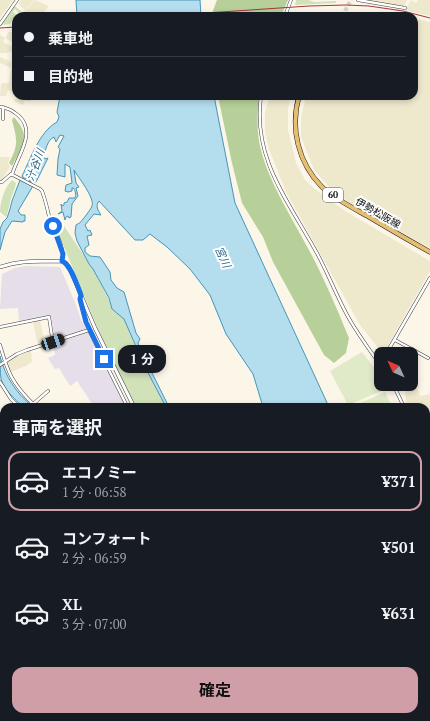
<!DOCTYPE html>
<html lang="ja">
<meta charset="utf-8">
<style>
:root{--surface:#171b24;--page:#20242c;--text:#f1f3f6;--muted:#9ea1a6;--line:#363941;--accent:#cf9ea6}
body{margin:0;font-family:"PT Serif","Noto Sans JP",serif;background:var(--page);color:var(--text);height:100vh;display:flex;flex-direction:column;font-size:15px;white-space:nowrap}
*{box-sizing:border-box;margin:0}
p{font-size:13px;color:var(--muted)}
.icon{flex:none;width:22px;height:22px;fill:none;stroke:currentColor;stroke-width:2;stroke-linecap:round;stroke-linejoin:round}
.map{position:relative;flex:1;overflow:hidden}
.panel{position:absolute;left:0px;top:403px;width:430px;height:318px;display:flex;flex-direction:column;background:var(--surface);border-radius:12px 12px 0 0;box-shadow:0 2px 6px #0003}
.panel>*{flex:none}
.guide{position:absolute;left:12px;top:12px;width:406px;height:88px;border-radius:12px;box-shadow:0 2px 6px #0003;display:grid;align-content:center;height:88px;padding:0 12px;background:var(--surface)}
.needle{width:26px;rotate:314deg}
.buttons{position:absolute;left:374px;top:347px;display:grid;gap:8px}
.buttons a{display:grid;place-items:center;width:44px;height:44px;border-radius:8px;background:var(--surface);box-shadow:0 2px 6px #0003;font-size:20px}
.end{position:absolute;width:18px;height:18px;margin:-9px;border:5px solid #1a73e8;background:#fff;box-shadow:0 0 0 2px #fff}
.from{border-radius:50%}
.bubble{position:absolute;height:28px;border-radius:12px;background:var(--surface);box-shadow:0 2px 6px #0003;font-size:13px;font-weight:700;line-height:28px;text-align:center}
.car{position:absolute;width:12px;height:24px;margin:-12px -6px;border-radius:5px;box-shadow:0 0 3px 1px #0007;background:linear-gradient(#222 24%,#8ab4d8 0 40%,#222 0 76%,#8ab4d8 0 86%,#222 0)}
.guide b{display:flex;align-items:center;gap:14px;height:38px;font-size:15px}
.guide b+b{border-top:1px solid var(--line)}
.guide i{width:10px;height:10px;background:var(--text)}
ul{padding:0;list-style:none}
li{display:flex;align-items:center;gap:12px;height:60px;margin:0 8px 6px;padding:0 4px;border:2px solid transparent;border-radius:12px}
li div{flex:1}
li b{display:block;font-size:15px}
li em{font-style:normal;font-weight:700}
li.on{border-color:var(--accent)}
li>.icon{width:36px;height:36px;stroke-width:1.5}
h2{padding:0 12px;font-size:18px;line-height:48px}
.primary-button{display:flex;gap:8px;margin-top:auto;padding:8px 12px}
.primary-button a{flex:1;height:46px;border-radius:12px;background:var(--accent);color:#111;font-size:16px;font-weight:700;line-height:46px;text-align:center}
.map>svg:first-child{display:block}
</style>
<div class="map">
<svg width="430" height="721" viewBox="0 0 430 721">
<rect width="100%" height="100%" fill="#fcf6e9"/>
<path fill="#e6dee8" d="M26 266 60 267 76 305 81 320 86 328 84 331 55 341 51 317 19 322 18 308 0 309 2 274 15 268Z
M88 332 126 405 123 407H85L91 404V402L77 381 70 386 59 368 55 369 48 358 55 355 53 344Z"/>
<path fill="#eee8cd" d="M0 0H13L0 18Z
M21 0H34L25 10 18 4Z
M35 0 49 6 40 16H17L23 13Z
M364 0H407L404 6 366 2Z
M411 0 416 3 418 0H430V16L405 10Z
M336 12 334 16H290V15Z
M351 12 400 15 403 16H350Z
M414 18 430 22V248L351 204 330 188 314 170 301 137V117L306 96H414Z
M9 32H16V44L5 38 3 42 15 48 13 51 7 53H0V35L5 38Z
M0 57 9 61 12 63 11 68 0 63Z
M15 66H16V93L8 90 6 96H0L1 83H9L11 70Z
M17 96H32L30 102 25 100 23 105 14 101Z
M270 96H291L288 109V130L296 163 305 180 315 189 345 211 430 261V271L383 354 360 325 286 192 269 149 265 131V112Z
M0 157H10L8 163 10 167 2 180 0 181Z
M40 320 45 344 38 346 33 322Z
M31 350 32 362 28 364V365L11 372 7 363 19 355Z
M416 383 420 396 430 394V433L426 434V407H407L405 392Z
M4 667V700L0 703V678Z
M4 706V717H31L24 721H4L0 717V708Z
M52 717H88L83 721H45Z
M93 717H117L113 721H89Z
M119 717H149L150 718 147 721H114Z
M156 717H188L184 721H158L156 719Z
M190 717H223L219 721H186Z
M226 717H259L264 721H222Z"/>
<path fill="#d1e1b8" d="M296 0H309L314 2 336 1V3L295 5Z
M15 6 22 12 20 14 15 9 13 12 16 15 10 24 1 25Z
M12 180 16 183C15 188 13 193 11 198 9 205 9 210 6 217L0 212C0 202 5 186 12 180Z
M62 223 93 269 108 298 112 309 124 319 137 351 166 407H134L98 329 55 225Z
M0 414 4 417V433L0 437Z"/>
<path fill="#b7d099" d="M217 0H288L281 16H211Z
M218 96H259C258 108 257 120 258 133 261 171 292 217 310 252 325 280 337 309 349 338L346 353 334 363 324 355 273 262 263 237 242 203 232 163Z
M14 117C32 138 23 145 12 166L9 163C19 144 17 140 12 120Z"/>
<path fill="#e1eac8" d="M362 352 381 377V384H384V390L348 405 330 371Z
M385 392 392 407H352Z"/>
<path fill="#b4dded" stroke="#4596ba" d="M76 0H200L201 16H77Z
M60 96H214L235 203 329 407H263L253 374 226 334 210 295 190 269 167 247 150 234 143 240H135L99 201C95 206 98 210 101 215L94 214 85 225 88 231 90 230 92 235 87 236 89 245 85 248V252L90 256 100 257 110 272 111 280 117 288 124 292 136 333 140 339 138 343 139 347 169 407H166L145 367 124 319 112 309 109 298 93 269 89 264 77 241 75 233 76 225C81 223 83 219 87 214 88 212 91 209 92 206 95 198 78 177 74 170L76 183 79 187 76 188 78 196 72 204 71 217 69 218 68 216 66 217 65 220 63 212 58 214 62 211 61 204 62 206 64 205V203L67 202 69 198H75C76 195 76 191 73 188H72V191L68 192 65 191 66 185 72 183 70 167 65 164V177L57 175 58 159 60 149 58 147 64 136 60 135 56 142 54 137C47 140 46 150 43 157L46 159 48 158 36 182H34V183L29 181 30 179 23 178 22 176C31 158 39 132 57 122L59 117 57 112Z
M20 180 33 186 18 211 21 215H25V221H23V222L12 221 5 232 0 250V229L3 222 7 218 10 209 12 201Z
M0 356C5 376 16 393 33 407H23C15 399 4 390 1 379 0 372 0 362 0 356Z
M426 552 430 555V689L426 686Z"/>
<g fill="none" stroke-linecap="round" stroke-linejoin="round">
<path stroke="#d8d3c8" stroke-width="4" stroke-dasharray="4 2" stroke-linecap="butt" d="M342 16 351 0"/>
<defs>
<path id="minor" d="M358 0 405 8
M285 16 291 0
M0 24 17 0
M261 96C252 160 290 203 318 255 328 274 336 294 346 313 356 332 369 349 381 366
M0 107C9 108 13 111 19 116 37 133 17 156 12 175
M3 107V119
M0 182H2L11 174 40 189 42 191C45 199 47 207 49 216 53 228 66 248 62 261
M81 295 80 299 86 322 89 330 127 406
M0 327 49 317 53 343
M395 340 428 358
M0 345C8 373 12 383 33 404L48 391
M386 354 430 278
M0 365 17 354 27 350 89 330
M0 382 11 399 19 407
M393 384 404 407
M0 414 4 417
M426 480 430 479
M0 491 4 486
M0 507 4 510
M0 544 4 543
M0 608 4 611
M0 654 4 650
M261 717 266 721
M318 717 323 721
M86 721 90 717
M150 721 154 717"/>
<path id="tertiary" d="M0 267C25 259 37 262 62 261L66 263 69 267 95 328 134 407"/>
<path id="secondary" d="M0 586 4 582
M401 717 406 721"/>
<path id="primary" d="M299 96C290 128 298 163 322 187 336 200 355 209 371 218 391 230 410 241 430 252"/>
</defs>
<use href="#minor" stroke="#3d3d3d" stroke-width="3.5"/>
<use href="#tertiary" stroke="#3d3d3d" stroke-width="4"/>
<use href="#secondary" stroke="#2c2c2c" stroke-width="4.5"/>
<use href="#primary" stroke="#1b1b1b" stroke-width="5"/>
<use href="#minor" stroke="#fff" stroke-width="2.5"/>
<use href="#tertiary" stroke="#fff" stroke-width="3"/>
<use href="#secondary" stroke="#f4e5ac" stroke-width="3.5"/>
<use href="#primary" stroke="#e6be6f" stroke-width="4"/>
<path stroke="#a63545" stroke-width="1" d="M162 16 309 6 346 5 369 6 403 11 430 18
M0 28 16 27
M426 446 430 444
M0 662 4 660"/>
</g>
<g fill="none" stroke-linecap="round" stroke-linejoin="round">
<path stroke="#1a73e8" stroke-width="5" d="M53 226 63 254 62 261C71 265 77 285 81 295L80 299 86 322 104 359"/>
</g>
<g text-anchor="middle" dominant-baseline="central" stroke-width="4" stroke-linejoin="round" paint-order="stroke">
<rect fill="#fff" stroke="#545454" stroke-width="1" x="323" y="188" width="20" height="14" rx="3"/>
<g font-size="9" font-weight="bold" fill="#0a0a0a">
<text x="333" y="195">60</text>
</g>
<g font-size="10" fill="#0a0a0a" stroke="#fff">
<text transform="translate(378 213) rotate(30)">伊勢松阪線</text>
</g>
<g font-size="11" font-style="italic" fill="#256789" stroke="#fff">
<text transform="translate(35 165) rotate(-70)">汁谷川</text>
<text transform="translate(223 257) rotate(65)">宮川</text>
</g>
</g>
</svg>
<div class="buttons">
<a><svg class="needle" viewBox="-14 -14 28 28"><path d="M0-13l5 13h-10z" fill="#e53935"/><path d="M0 13l5-13h-10z" fill="#9ea1a6"/></svg></a>
</div>
<i class="end from" style="left:53px;top:226px"></i>
<i class="end" style="left:104px;top:359px"></i>
<div class="bubble" style="left:118px;top:345px;width:48px">1 分</div>
<i class="car" style="left:53px;top:342px;rotate:71deg"></i>
<div class="guide">
<b><i class="from"></i>乗車地</b>
<b><i></i>目的地</b>
</div>
<section class="panel">
<h2>車両を選択</h2>
<ul>
<li class="on"><svg class="icon" aria-label="car" viewBox="0 0 24 24"><path d="M5 17H2v-5l4-1 3-4h7l3 4 3 1v5h-3M9 17h6M6 11h13"/><circle cx="7" cy="17" r="2"/><circle cx="17" cy="17" r="2"/></svg><div><b>エコノミー</b><p>1 分 · 06:58</p></div><em>¥371</em></li>
<li><svg class="icon" aria-label="car" viewBox="0 0 24 24"><path d="M5 17H2v-5l4-1 3-4h7l3 4 3 1v5h-3M9 17h6M6 11h13"/><circle cx="7" cy="17" r="2"/><circle cx="17" cy="17" r="2"/></svg><div><b>コンフォート</b><p>2 分 · 06:59</p></div><em>¥501</em></li>
<li><svg class="icon" aria-label="car" viewBox="0 0 24 24"><path d="M5 17H2v-5l4-1 3-4h7l3 4 3 1v5h-3M9 17h6M6 11h13"/><circle cx="7" cy="17" r="2"/><circle cx="17" cy="17" r="2"/></svg><div><b>XL</b><p>3 分 · 07:00</p></div><em>¥631</em></li>
</ul>
<div class="primary-button"><a>確定</a></div>
</section>
</div>
